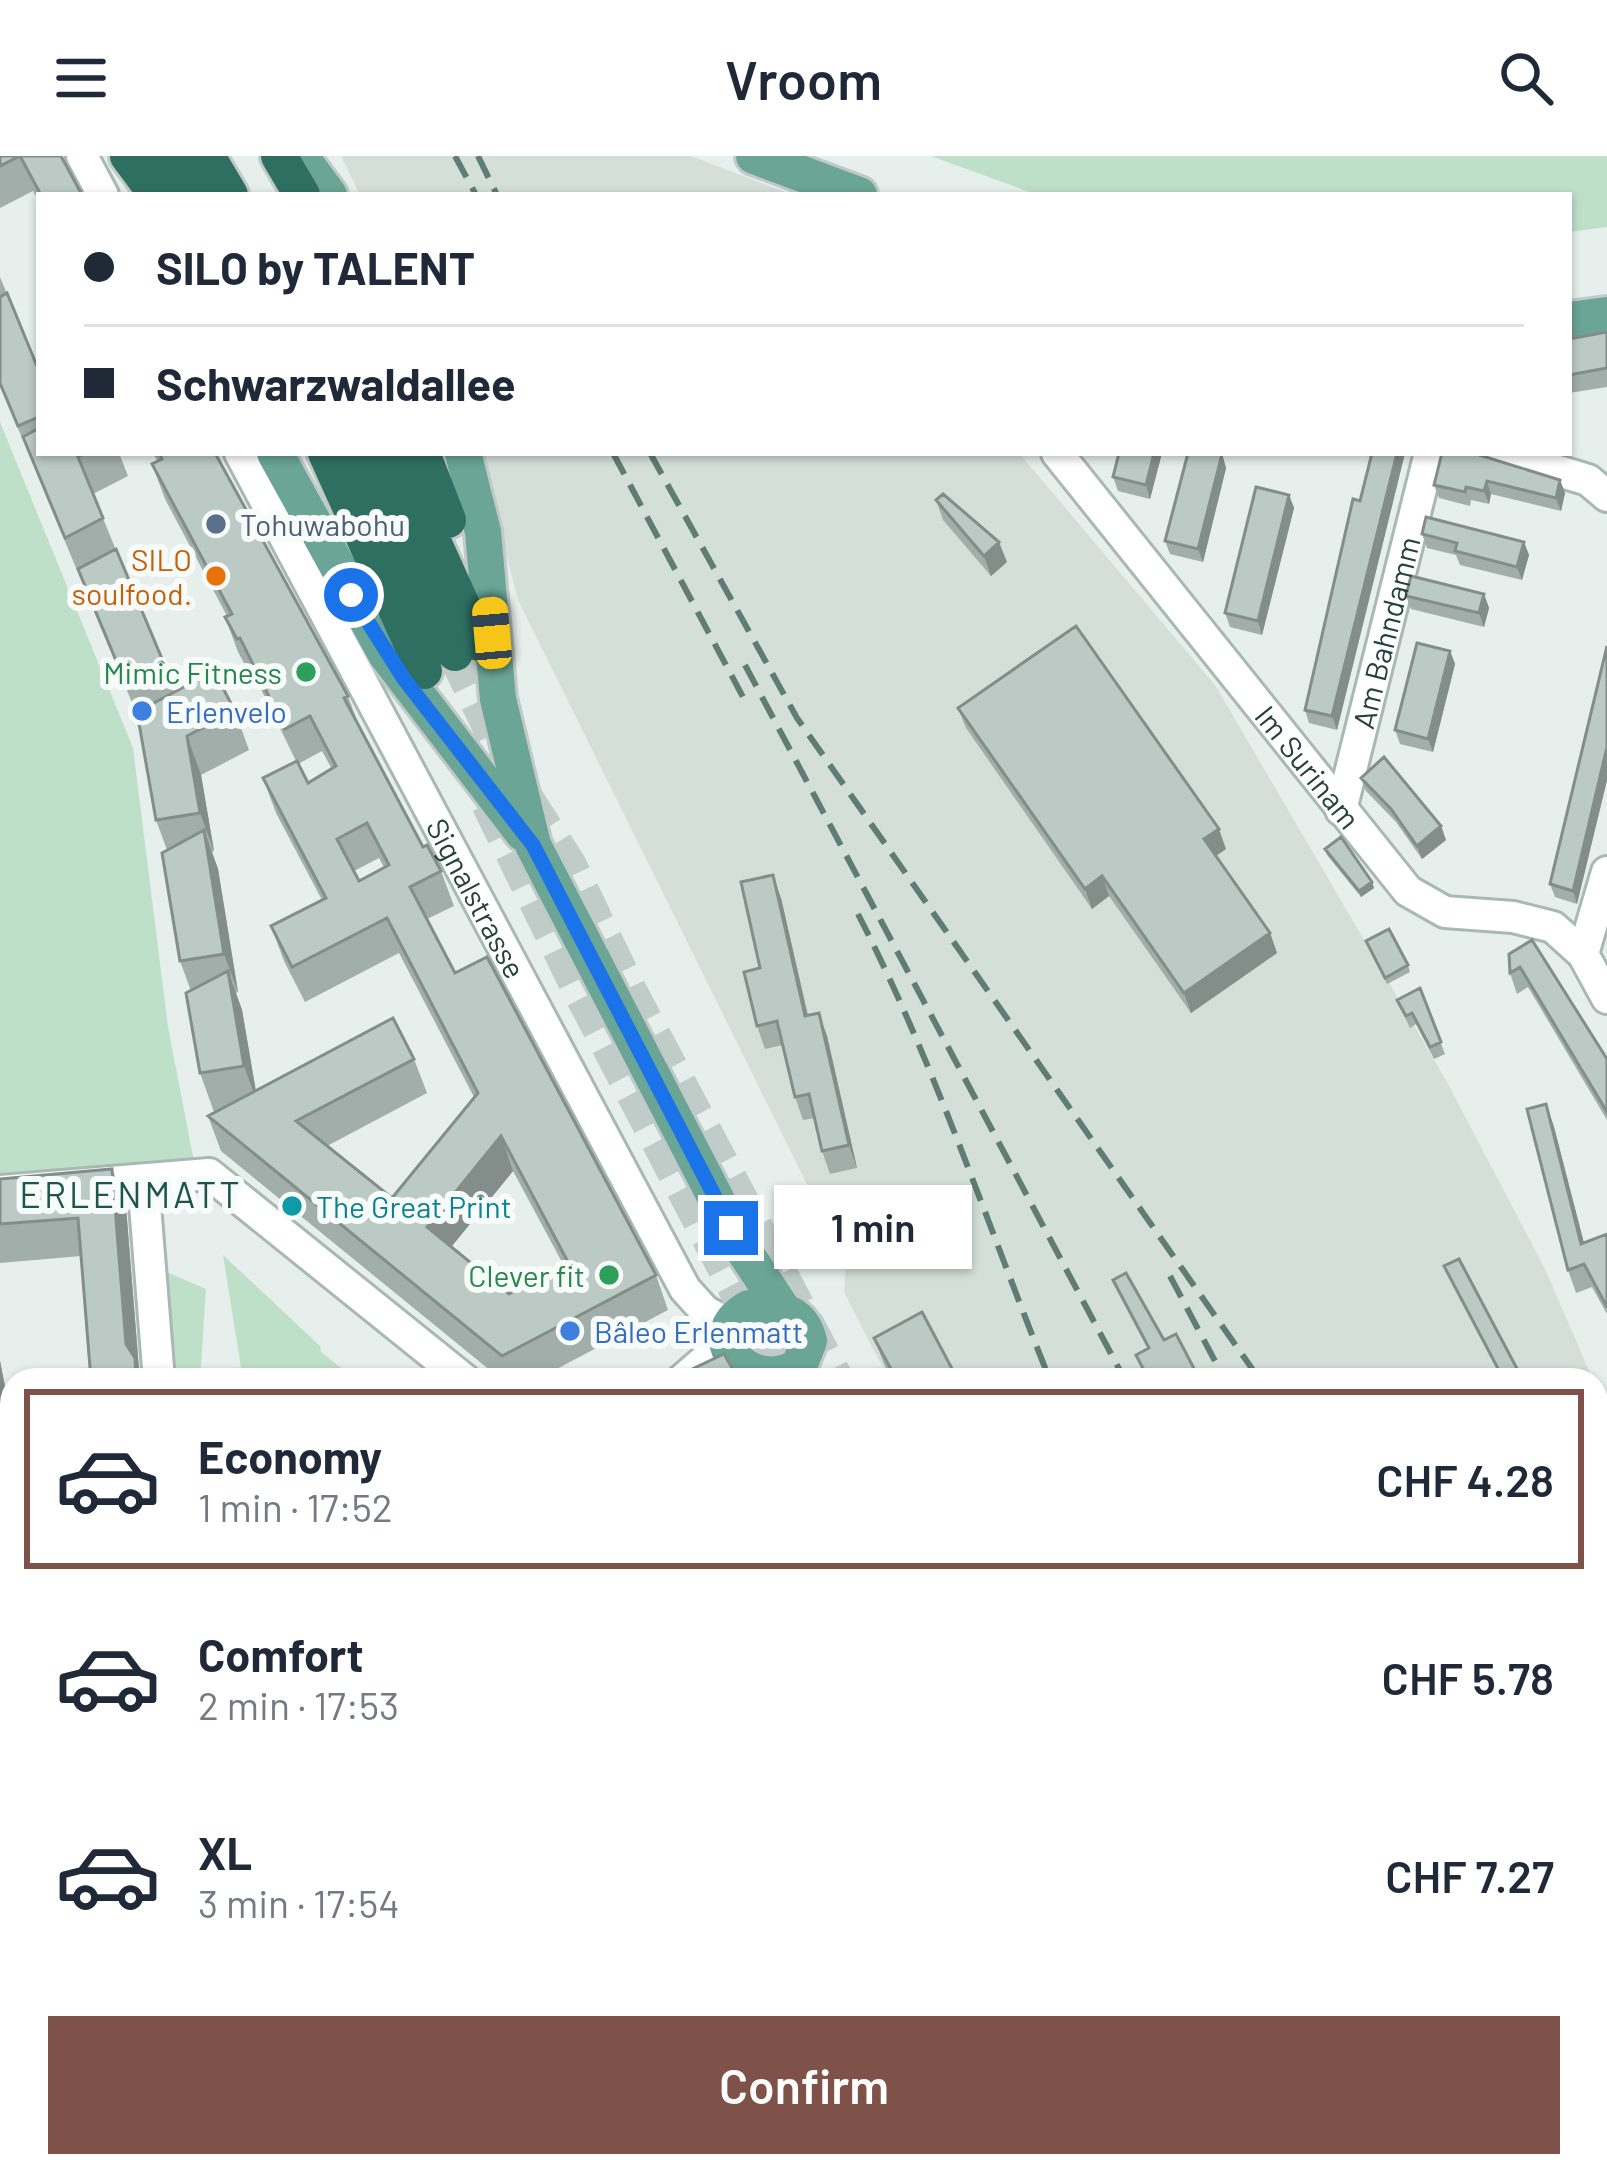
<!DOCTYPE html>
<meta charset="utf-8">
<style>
:root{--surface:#fff;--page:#f6f6f7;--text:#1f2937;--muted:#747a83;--line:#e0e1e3;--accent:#7f5249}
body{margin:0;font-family:Barlow,sans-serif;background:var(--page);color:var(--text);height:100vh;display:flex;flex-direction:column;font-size:45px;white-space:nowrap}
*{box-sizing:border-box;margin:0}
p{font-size:39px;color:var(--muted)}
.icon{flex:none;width:66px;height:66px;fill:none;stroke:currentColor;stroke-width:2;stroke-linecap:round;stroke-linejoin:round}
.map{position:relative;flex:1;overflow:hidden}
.panel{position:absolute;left:0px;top:1212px;width:1608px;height:810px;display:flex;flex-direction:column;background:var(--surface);border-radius:36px 36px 0 0;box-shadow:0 3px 9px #0004}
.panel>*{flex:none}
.guide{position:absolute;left:36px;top:36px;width:1536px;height:264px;border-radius:0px;box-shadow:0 3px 9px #0004;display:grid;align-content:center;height:264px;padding:0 48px;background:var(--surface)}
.end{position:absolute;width:54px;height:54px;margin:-27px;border:15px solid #1a73e8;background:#fff;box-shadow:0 0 0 6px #fff}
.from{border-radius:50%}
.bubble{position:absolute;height:84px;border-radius:0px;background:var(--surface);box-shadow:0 3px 9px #0004;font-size:39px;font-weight:600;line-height:84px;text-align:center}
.car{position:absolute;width:36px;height:72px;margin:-36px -18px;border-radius:15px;box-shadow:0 0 9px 3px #0007;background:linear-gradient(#f5c518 24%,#345 0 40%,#f5c518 0 76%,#345 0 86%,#f5c518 0)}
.guide b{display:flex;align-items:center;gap:42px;height:114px;font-size:45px}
.guide b+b{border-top:3px solid var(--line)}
.guide i{width:30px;height:30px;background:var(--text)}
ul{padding:21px 0 0;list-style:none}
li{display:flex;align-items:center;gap:36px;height:180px;margin:0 24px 18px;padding:0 24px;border:6px solid transparent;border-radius:0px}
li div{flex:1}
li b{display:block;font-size:45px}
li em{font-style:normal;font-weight:600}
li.selected{border-color:var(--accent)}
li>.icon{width:108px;height:108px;stroke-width:1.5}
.primary-button{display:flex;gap:24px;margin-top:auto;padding:24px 48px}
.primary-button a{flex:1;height:138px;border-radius:0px;background:var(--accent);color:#fff;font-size:48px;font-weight:600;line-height:138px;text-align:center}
header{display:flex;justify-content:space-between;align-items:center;height:156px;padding:0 48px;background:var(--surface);font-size:54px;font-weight:600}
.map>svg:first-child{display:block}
</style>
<header><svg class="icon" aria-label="menu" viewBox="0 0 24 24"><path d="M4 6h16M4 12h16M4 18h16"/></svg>Vroom<svg class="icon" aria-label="search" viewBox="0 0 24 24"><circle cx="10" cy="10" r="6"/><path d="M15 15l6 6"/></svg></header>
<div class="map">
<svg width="1607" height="2022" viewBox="0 0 1607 2022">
<rect width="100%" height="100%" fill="#e6efeb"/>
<path fill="#d4dfda" d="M341 0H691L793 39H360Z
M480 297H1019L1215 529 1447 926 1545 1113 1593 1224H889L844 1136 846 1107 518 444Z
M1596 1232 1607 1257V2022L1596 2010Z"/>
<path fill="#bfe0c8" d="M931 0H1607V71L1569 76V39H1038Z
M0 266 133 592 168 871 196 1016 0 1030Z
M223 1099 320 1190 321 1196 356 1224H243Z
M162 1114 206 1133 200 1224H172Z"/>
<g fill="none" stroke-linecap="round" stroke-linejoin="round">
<path stroke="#bfccc8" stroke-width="36" stroke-dasharray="36 18" stroke-linecap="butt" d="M455 497 522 637 568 708 629 835 836 1224
M489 647 580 834 784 1224
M1267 2010 1274 2022"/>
<defs>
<g id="minor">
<path d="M82 0 103 39"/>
<path id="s1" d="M240 297 685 1133 705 1155 730 1169"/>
<path id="s2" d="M1057 297 1408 735 1445 756 1513 761 1553 771 1583 798 1607 842"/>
<path d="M1499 297 1588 324 1607 340"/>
<path id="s3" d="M1341 654 1430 297"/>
<path d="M1583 798 1607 716"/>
<path d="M143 1024 159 1224"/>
<path d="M0 1035 209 1018 465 1224"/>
<path d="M682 1224 727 1185"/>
<path d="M1596 1310 1599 1308"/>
</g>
<path id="major" d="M300 0 329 39
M754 0 859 39
M1569 164 1607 159
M275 297 386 498 523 677
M463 297 483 376 498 543 533 689 739 1087 783 1154
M749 1152C778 1150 802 1155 809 1185L799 1210C752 1240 695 1182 749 1152Z
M1206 2010 1212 2022"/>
<path id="highway" d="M128 0 157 39
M168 0 193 39
M207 0 230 39
M279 0 302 39
M326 297 424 515
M362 297 455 497
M393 297 479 487
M422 297 448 364"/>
</defs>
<use href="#minor" stroke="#a8b8b2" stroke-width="36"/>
<use href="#major" stroke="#c2cac8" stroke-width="42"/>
<use href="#highway" stroke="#c2cac8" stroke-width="42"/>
<use href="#minor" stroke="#fff" stroke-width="30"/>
<use href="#major" stroke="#6aa596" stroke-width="36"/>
<use href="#highway" stroke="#2f6f62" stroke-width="36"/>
<path stroke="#5f7d75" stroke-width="6" stroke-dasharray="24 12" stroke-linecap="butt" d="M455 0 476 39
M478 0 497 39
M613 297 743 541
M650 297 797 562 1260 1224
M745 509 1125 1224
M858 758C935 908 987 1068 1050 1224
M1170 1120 1225 1224
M1596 1794 1607 1815
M1596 1829 1607 1850
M1596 1922 1607 1943"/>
</g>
<path fill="#a1aea9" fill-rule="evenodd" d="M0 0H61L82 39H39V46L33 35 0 52Z
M0 121 39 215V297H119L128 320 93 338 174 536 235 555 249 594 201 619 214 695 212 696 218 713 238 836 236 837 242 854 256 935 414 903 427 937 327 990 392 1042 474 941 399 797 305 846 284 805 271 770 322 744 276 657 263 622 296 605 253 517 250 518 238 496 225 461 227 460 165 343 152 308 158 306 153 297H216L348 540 360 573 423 691 441 715 454 750 427 763 455 817 656 1119 668 1154 536 1224H502L221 995 208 960 218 955 214 956 200 917 191 835 180 805 167 694 156 664 138 561 0 229ZM322 595 332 613 308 627 298 608ZM379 702 384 711 359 725 354 715ZM513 1015 563 1108 509 1138 451 1091Z
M1607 176V231L1569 237V183Z
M1119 297H1162L1150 343 1118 335 1113 321Z
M1372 297H1405L1337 574 1309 567 1305 554Z
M1442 297 1560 324 1565 337 1561 355 1491 338 1489 348 1471 344 1470 350 1439 342 1434 329Z
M1222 298 1226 312 1203 406 1170 398 1165 385Z
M1289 339 1294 352 1262 479 1230 471 1225 457Z
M936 344 1007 406 991 420 943 364Z
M1422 378 1524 386 1529 399 1522 424 1460 409 1456 399 1427 392Z
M1484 438 1489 452 1484 471 1411 453 1406 440Z
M1607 490V624L1577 748 1555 741 1550 728Z
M1450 495 1455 508 1433 596 1400 588 1395 574Z
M958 552 1226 693 1216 700 1270 777 1277 797 1191 857 1109 740 1092 753 966 572Z
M1361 622 1441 670 1446 684 1422 703 1396 666 1366 635Z
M1325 693 1372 726 1374 732 1361 741 1327 699Z
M781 742 808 859 827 880 857 1012 830 1018 822 995 814 962 803 964 795 941 783 889 765 893 757 870 760 812Z
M1366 785 1408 809 1410 816 1387 828Z
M1509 798 1607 903V964L1528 831 1517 838 1510 817Z
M1420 832 1445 898 1434 903 1416 868 1410 872 1397 844Z
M1546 948 1554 971 1584 1087 1607 1078V1158L1592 1131 1576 1137 1568 1114Z
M112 1013 126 1051 139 1213 142 1224H91L81 1100 0 1107V1023Z
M840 1052 864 1060 866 1066 850 1075Z
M874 1182 958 1224H892L884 1208Z
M0 1205 12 1267V1353L0 1354Z
M12 1436V1524L0 1530V1442Z
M12 1539V1679L0 1682V1545Z
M12 1715V1748L0 1751V1718Z
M12 1762V1828L0 1831V1765Z
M12 1851V2010H49L21 2022H0V1854Z
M192 2010H254L225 2022H197Z
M769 2010H999L1003 2022H778Z
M1087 2010H1148L1152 2022H1094Z
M1296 2010H1596L1607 2022H1327L1325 2019 1319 2022H1303Z"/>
<path fill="#838d89" d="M1154 297H1162L1150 343 1146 329Z
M1397 297H1405L1337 574 1332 560Z
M1222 298 1226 312 1203 406 1198 393Z
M1560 324 1565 337 1561 355 1556 342Z
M1487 325 1491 338 1489 348 1484 335Z
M1289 339 1294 352 1262 479 1258 465Z
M999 386 1007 406 991 420 984 400Z
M1524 386 1529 399 1522 424 1517 411Z
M1484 438 1489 452 1484 471 1479 457Z
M1450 495 1455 508 1433 596 1428 583Z
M187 580 201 619 214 695 200 657Z
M1607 591V624L1577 748 1573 735Z
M1441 670 1446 684 1422 703 1417 690Z
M1219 673 1226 693 1211 703 1204 683Z
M204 674 218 713 238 836 224 798Z
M773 719 781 742 813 883 805 860Z
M1102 720 1109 740 1092 753 1085 733Z
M1372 726 1374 732 1361 741 1359 735Z
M1270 777 1277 797 1191 857 1184 837Z
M228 815 242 854 258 948 244 910Z
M819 857 827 880 857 1012 849 989Z
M1546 948 1554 971 1590 1111 1581 1088Z
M501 980 513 1015 439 1106 427 1071Z
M112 1013 126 1051 139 1213 142 1224H136L126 1188Z
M0 1205 12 1266V1285L6 1270 0 1237Z
M193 2010H205L209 2022H198Z
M436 2010H472L453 2022H440Z
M777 2010H814L797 2022H781Z
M952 2010H999L1003 2022H933Z"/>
<path fill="#bbcac4" stroke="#838d89" stroke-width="3" fill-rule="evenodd" d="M0 0H20L0 10Z
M20 0H61L82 39H41Z
M7 137 39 215V261L18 270 0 227V141Z
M1607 176V212L1569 219V183Z
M39 272V297H85L78 301 103 362 65 382 23 281Z
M159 297H215L348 540 344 542 423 691 427 689 441 715 410 731 455 817 487 801 656 1119 502 1200 208 960 393 862 414 903 296 965 392 1042 478 937 387 762 292 811 271 770 326 742 263 622 297 605 308 627 336 610 310 560 285 573 240 482 237 483 225 461 232 458 152 308 162 303ZM367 667 389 709 359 725 337 683ZM501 980 568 1106 509 1138 427 1071Z
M1119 297H1154L1146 329 1113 321Z
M1188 297 1222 298 1198 393 1165 385Z
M1372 297H1397L1332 560 1305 554 1353 343 1360 345Z
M1442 297H1473L1560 324 1556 342 1487 325 1484 335 1466 331 1465 336 1434 329Z
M1256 331 1289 339 1258 465 1225 457Z
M943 338 999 386 984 400 936 344Z
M1426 361 1524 386 1517 411 1455 395 1457 387 1422 378Z
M116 393 165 510 125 526 78 413Z
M1411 420 1484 438 1479 457 1406 440Z
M1076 470 1219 673 1204 683 1270 777 1184 837 1102 720 1085 733 958 552Z
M1417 487 1450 495 1428 583 1395 574Z
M1607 490V591L1573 735 1550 728Z
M214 515 235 555 187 580 200 657 156 664 137 556Z
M1384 601 1441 670 1417 690 1391 653 1361 622Z
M204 674 224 798 180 805 162 697Z
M1341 681 1372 726 1359 735 1325 693Z
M773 719 805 860 819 857 849 989 822 995 809 938 795 941 777 865 757 870 744 816 760 812 741 726Z
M1389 773 1408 809 1385 822 1366 785Z
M1532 784 1607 903V956L1520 811 1510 817 1509 798Z
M228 815 244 910 200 917 186 837Z
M1420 832 1441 886 1430 891 1412 857 1406 860 1397 844Z
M1546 948 1581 1088 1607 1078V1151L1584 1108 1568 1114 1527 953Z
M112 1013 126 1188 135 1202 136 1224H91L78 1062 0 1068V1023Z
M856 1044 864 1060 848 1068 840 1052Z
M1459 1103 1523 1224H1504L1444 1110Z
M1126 1117 1164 1184 1176 1178 1200 1224H1149L1136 1199 1149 1192 1113 1124Z
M922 1156 958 1224H897L874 1182Z
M724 1198 739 1224H669Z
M0 1237 6 1270 12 1269V1315L0 1316Z
M1596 1360 1607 1381V1417L1596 1397Z
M12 1436V1487L0 1492V1442Z
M12 1539V1589L8 1591 12 1600V1647L0 1650V1545Z
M1596 1584 1607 1604V1801L1596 1781Z
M12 1686V1715L0 1718V1688Z
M12 1762V1794L0 1797V1765Z
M12 1851V1989L0 1994V1854Z
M1596 1965 1607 1985V2022H1328L1323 2012 1312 2017 1300 2015 1297 2010H1596Z
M77 2010H152L160 2022H48Z
M297 2010H381L386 2019 381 2022H278Z
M700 2010H712L720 2022H693V2014Z
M811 2010H952L933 2022H792Z
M1091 2010H1126L1103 2022H1098Z"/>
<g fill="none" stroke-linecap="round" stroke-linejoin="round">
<path stroke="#1a73e8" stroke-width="15" d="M351 439 404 523 533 689 731 1072"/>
</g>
<circle fill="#5c6f8a" stroke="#f7fbf9" stroke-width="4.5" cx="216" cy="368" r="12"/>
<circle fill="#e8710a" stroke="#f7fbf9" stroke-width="4.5" cx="216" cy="420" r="12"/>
<g fill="#2e9e5b" stroke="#f7fbf9" stroke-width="4.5">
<circle cx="306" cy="516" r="12"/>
<circle cx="609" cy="1119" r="12"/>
</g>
<g fill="#3f7fe0" stroke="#f7fbf9" stroke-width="4.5">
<circle cx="142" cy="555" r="12"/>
<circle cx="570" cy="1175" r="12"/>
</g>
<circle fill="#0f9aa8" stroke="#f7fbf9" stroke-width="4.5" cx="292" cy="1050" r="12"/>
<g text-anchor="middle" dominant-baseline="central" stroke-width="12" stroke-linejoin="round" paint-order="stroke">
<g font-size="30" fill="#4e5e75" stroke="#f7fbf9" text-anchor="start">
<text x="240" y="368">Tohuwabohu</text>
</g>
<g font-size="30" fill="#c56008" stroke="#f7fbf9" text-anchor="end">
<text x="192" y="403">SILO<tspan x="192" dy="34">soulfood.</tspan></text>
</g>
<g font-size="30" fill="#24423a" stroke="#f7fbf9">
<text stroke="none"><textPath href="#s3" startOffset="183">Am Bahndamm</textPath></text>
<text stroke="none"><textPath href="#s2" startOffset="402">Im Surinam</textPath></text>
<text stroke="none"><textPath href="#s1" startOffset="504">Signalstrasse</textPath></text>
</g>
<g font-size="30" fill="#27864d" stroke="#f7fbf9" text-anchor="end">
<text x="282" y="516">Mimic Fitness</text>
<text x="585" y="1119">Clever fit</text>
</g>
<g font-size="30" fill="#366cbe" stroke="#f7fbf9" text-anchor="start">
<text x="166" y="555">Erlenvelo</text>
<text x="594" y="1175">Bâleo Erlenmatt</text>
</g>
<g font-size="30" fill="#0d838f" stroke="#f7fbf9" text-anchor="start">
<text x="316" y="1050">The Great Print</text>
</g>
<g font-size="36" letter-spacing="3" fill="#1f5548" stroke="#f7fbf9">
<text x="131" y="1037">ERLENMATT</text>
</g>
</g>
</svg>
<i class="end from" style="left:351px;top:439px"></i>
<i class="end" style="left:731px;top:1072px"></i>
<div class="bubble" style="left:774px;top:1029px;width:198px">1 min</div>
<i class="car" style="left:492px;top:477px;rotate:355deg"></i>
<div class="guide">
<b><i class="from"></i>SILO by TALENT</b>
<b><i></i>Schwarzwaldallee</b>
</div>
<section class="panel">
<ul>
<li class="selected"><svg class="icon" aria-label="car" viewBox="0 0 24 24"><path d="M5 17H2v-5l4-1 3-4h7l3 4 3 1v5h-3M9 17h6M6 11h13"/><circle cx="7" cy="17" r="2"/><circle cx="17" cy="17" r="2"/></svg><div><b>Economy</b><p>1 min · 17:52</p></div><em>CHF 4.28</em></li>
<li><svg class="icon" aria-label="car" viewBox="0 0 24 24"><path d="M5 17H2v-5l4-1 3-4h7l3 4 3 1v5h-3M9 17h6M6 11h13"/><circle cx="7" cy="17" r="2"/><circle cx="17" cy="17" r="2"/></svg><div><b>Comfort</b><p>2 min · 17:53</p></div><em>CHF 5.78</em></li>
<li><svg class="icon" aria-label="car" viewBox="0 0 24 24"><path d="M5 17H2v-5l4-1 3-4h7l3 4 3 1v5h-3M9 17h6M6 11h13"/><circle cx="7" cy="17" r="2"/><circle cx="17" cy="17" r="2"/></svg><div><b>XL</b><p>3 min · 17:54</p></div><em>CHF 7.27</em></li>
</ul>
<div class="primary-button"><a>Confirm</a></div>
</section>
</div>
